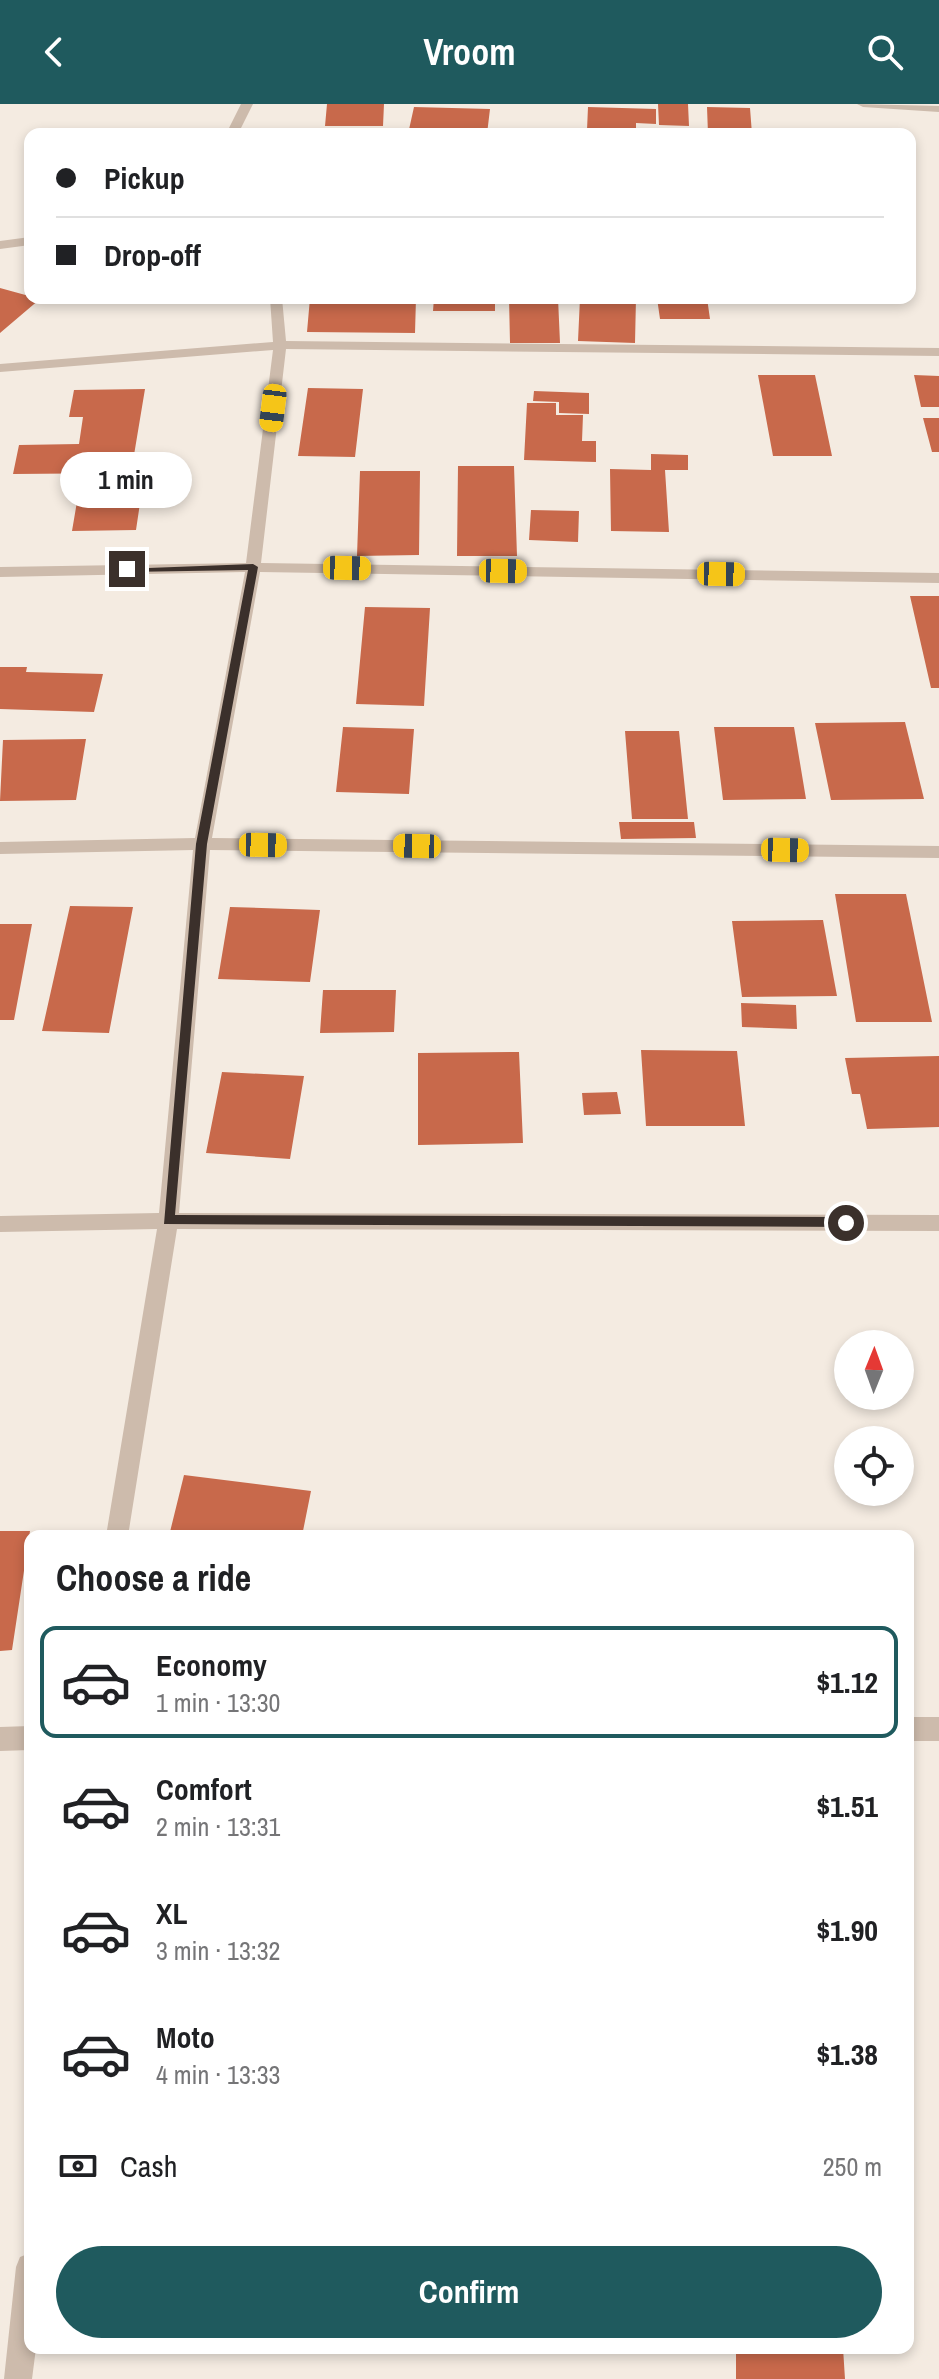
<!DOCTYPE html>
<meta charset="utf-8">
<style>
:root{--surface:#fff;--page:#f2f2f2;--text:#202124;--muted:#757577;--line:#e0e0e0;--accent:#1f5a5e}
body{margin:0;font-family:"Archivo Narrow",sans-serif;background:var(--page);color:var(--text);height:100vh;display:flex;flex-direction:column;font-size:30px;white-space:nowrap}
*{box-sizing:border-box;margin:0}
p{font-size:26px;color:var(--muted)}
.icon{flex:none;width:44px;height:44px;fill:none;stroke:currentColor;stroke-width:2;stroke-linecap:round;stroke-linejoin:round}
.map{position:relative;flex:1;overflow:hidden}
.details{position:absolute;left:24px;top:1426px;width:890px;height:824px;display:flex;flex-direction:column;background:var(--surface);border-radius:16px;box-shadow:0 4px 12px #0003}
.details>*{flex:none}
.guide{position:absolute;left:24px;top:24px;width:892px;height:176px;border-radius:16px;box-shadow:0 4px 12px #0003;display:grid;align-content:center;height:176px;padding:0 32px;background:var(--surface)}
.needle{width:52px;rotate:1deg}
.fabs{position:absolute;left:834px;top:1226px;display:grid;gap:16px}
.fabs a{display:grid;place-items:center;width:80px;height:80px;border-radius:50%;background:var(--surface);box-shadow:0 4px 12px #0003;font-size:40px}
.end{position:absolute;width:36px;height:36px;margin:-18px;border:10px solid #3b302b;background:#fff;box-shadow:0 0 0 4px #fff}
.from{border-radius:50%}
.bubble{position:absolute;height:56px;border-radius:28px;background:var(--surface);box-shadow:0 4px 12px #0003;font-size:26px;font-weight:700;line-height:56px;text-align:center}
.car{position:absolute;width:24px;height:48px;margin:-24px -12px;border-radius:10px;box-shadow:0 0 6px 2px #0007;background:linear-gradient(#f5c518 24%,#345 0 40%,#f5c518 0 76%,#345 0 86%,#f5c518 0)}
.guide b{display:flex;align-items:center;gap:28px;height:76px;font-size:30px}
.guide b+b{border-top:2px solid var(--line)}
.guide i{width:20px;height:20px;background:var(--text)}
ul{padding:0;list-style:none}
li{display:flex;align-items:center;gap:24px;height:112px;margin:0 16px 12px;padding:0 16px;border:4px solid transparent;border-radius:16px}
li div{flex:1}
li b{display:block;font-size:30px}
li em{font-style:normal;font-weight:700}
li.active{border-color:var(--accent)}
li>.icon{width:72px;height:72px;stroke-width:1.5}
h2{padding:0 32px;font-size:36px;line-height:96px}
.pay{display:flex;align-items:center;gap:20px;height:88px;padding:0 32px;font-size:30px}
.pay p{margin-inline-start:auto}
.button{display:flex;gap:16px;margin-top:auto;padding:16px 32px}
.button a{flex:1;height:92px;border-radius:48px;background:var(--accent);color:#fff;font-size:32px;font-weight:700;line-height:92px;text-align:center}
header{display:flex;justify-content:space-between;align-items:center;height:104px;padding:0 32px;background:var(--accent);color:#fff;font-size:36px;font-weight:700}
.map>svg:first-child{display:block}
</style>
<header><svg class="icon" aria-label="back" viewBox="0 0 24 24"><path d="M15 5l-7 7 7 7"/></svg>Vroom<svg class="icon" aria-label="search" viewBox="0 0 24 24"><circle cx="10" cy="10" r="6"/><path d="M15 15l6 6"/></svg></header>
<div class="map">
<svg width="939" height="2275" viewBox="0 0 939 2275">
<rect width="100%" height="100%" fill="#f4ebe1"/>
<path fill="#c8694b" d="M327 0H384L383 22H325Z
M658 0H688L689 22 659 21Z
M414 3 490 5 487 30H408Z
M588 3 656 5V20L636 19V27L587 26Z
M707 3 750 4 752 30H708Z
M0 184 40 195 0 229Z
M310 194H416L415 229 307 228Z
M434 194H495V207H433Z
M509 194H558L560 239H510Z
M580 194H636L635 239 578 237Z
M657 194H707L710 215H660Z
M758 271H815L832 352H773Z
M914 271 939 272V303H921Z
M308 284 363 285 355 353 298 352Z
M145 285 131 369 13 370 19 341 79 340 83 313H69L74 286Z
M534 287 589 289V310L559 309V298L533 297Z
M527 299H556V311H583L582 337H596V358L524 356Z
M923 314H939V348H932Z
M651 350 688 351V366H665L669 428 611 427 610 365 651 366Z
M458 362H514L517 452H457Z
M360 367H420L419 451 357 452Z
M143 379 136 426 72 427 80 380Z
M531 406 579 407 578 438 529 436Z
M910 492H939V584H931Z
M365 503 430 504 424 602 356 600Z
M0 563H27L26 568 103 570 94 608 0 605Z
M905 618 924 695 831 696 815 619Z
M343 623 414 625 409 690 336 688Z
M714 623H794L806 695 723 696Z
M625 627H679L688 715H632Z
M86 635 76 696 0 697 3 636Z
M619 718H694L696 734 621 735Z
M835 790H906L932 918H856Z
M70 802 133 803 109 929 42 927Z
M230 803 320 806 310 878 218 875Z
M823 816 837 892 742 893 732 817Z
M0 820H32L14 916H0Z
M323 886H396L394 928 320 929Z
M741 899 796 901 797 925 742 923Z
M641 946 737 947 745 1022H646Z
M519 948 523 1039 418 1041V949Z
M939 952V1023L867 1025 860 990H852L845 954Z
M222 968 304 972 290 1055 206 1049Z
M617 988 621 1010 584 1011 582 989Z
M184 1371 311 1387 302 1432H169Z
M0 1427H30L12 1546 0 1547Z
M736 2244H843L845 2275H736Z"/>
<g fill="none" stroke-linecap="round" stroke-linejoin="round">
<path fill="#cdbbac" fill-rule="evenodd" d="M241 0H253L238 30H226Z
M857 0 939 2V8L863 3Z
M30 133V141L0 145V137Z
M270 194H282L286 237 939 244V252L286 245 261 459 939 469V479L260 468 212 734 939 742V754L210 746 179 1109 939 1111V1127L177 1125 128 1432H106L157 1125 0 1128V1112L159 1109 193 746 0 750V738L195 734 245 468 0 473V463L246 459 273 246 0 268V260L273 238Z
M908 1613H939V1637H908Z
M30 1622V1646L0 1647V1623Z
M30 2149V2244H36L32 2275H4L16 2163 20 2153Z"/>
</g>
<path fill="#3b302b" d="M253 460 258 463 207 740 175 1111 846 1113 851 1115V1123L164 1120 196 740 248 466 127 468 122 465Z"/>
</svg>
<div class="fabs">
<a><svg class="needle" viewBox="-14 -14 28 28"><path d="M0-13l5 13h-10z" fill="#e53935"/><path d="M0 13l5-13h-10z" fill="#757577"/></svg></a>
<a><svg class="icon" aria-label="locate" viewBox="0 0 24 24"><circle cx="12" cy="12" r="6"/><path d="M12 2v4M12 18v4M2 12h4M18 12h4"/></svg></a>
</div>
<i class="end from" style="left:846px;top:1119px"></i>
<i class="end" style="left:127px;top:465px"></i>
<div class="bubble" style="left:60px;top:348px;width:132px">1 min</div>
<i class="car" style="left:273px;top:304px;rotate:187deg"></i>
<i class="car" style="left:347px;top:464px;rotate:91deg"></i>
<i class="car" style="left:503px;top:467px;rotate:91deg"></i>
<i class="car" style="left:721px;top:470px;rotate:91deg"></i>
<i class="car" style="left:263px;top:741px;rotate:91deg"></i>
<i class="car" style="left:417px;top:742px;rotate:271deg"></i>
<i class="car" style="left:785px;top:746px;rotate:91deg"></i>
<div class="guide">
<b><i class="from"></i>Pickup</b>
<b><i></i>Drop-off</b>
</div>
<section class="details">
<h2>Choose a ride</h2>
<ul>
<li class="active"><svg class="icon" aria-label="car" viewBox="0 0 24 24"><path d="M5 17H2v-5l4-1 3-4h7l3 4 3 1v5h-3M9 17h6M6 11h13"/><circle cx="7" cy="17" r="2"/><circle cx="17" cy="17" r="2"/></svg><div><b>Economy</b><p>1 min · 13:30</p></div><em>$1.12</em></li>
<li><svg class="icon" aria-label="car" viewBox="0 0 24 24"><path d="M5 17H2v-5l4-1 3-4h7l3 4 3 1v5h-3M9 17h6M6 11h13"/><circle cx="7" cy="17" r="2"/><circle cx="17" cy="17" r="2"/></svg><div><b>Comfort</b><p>2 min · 13:31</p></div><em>$1.51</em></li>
<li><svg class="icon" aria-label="car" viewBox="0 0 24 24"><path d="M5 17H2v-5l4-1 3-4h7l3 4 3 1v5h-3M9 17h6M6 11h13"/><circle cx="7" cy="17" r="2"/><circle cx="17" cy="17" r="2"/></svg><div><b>XL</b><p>3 min · 13:32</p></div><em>$1.90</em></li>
<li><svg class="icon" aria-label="car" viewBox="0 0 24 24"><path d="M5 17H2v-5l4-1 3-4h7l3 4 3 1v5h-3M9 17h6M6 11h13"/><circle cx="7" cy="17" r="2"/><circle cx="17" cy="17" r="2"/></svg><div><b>Moto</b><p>4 min · 13:33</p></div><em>$1.38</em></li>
</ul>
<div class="pay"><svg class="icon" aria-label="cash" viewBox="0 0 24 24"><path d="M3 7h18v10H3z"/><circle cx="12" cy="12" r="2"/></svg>Cash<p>250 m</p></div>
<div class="button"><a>Confirm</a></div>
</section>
</div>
